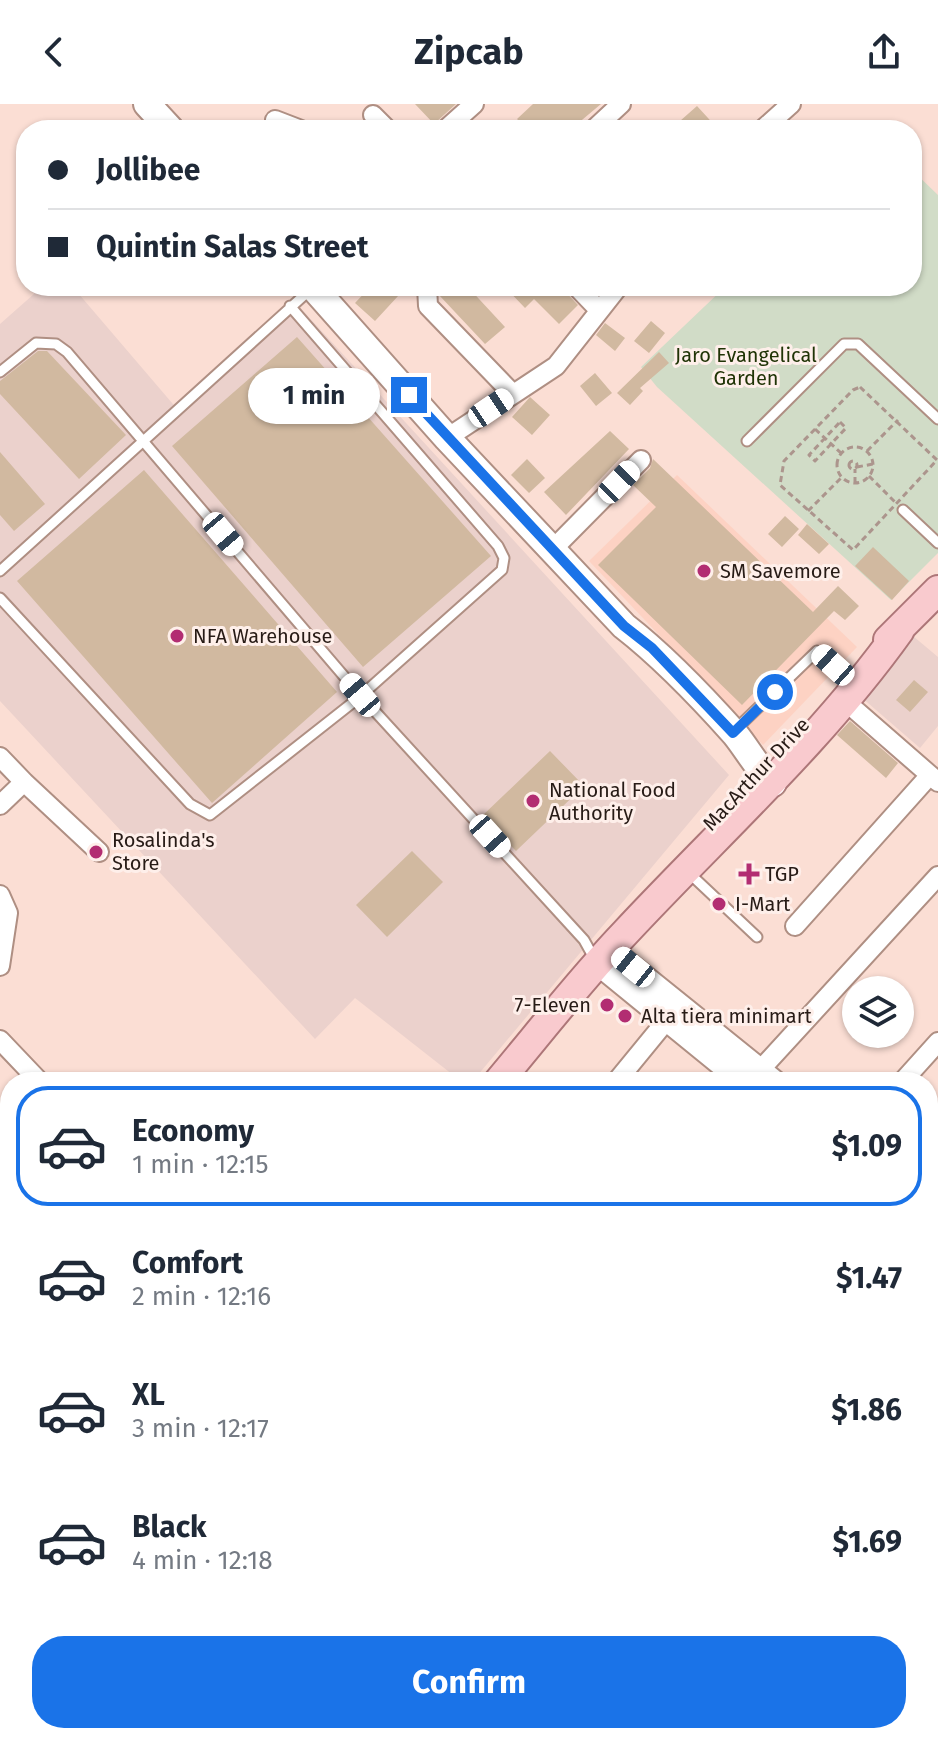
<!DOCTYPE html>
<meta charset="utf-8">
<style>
:root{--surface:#fff;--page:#f6f6f7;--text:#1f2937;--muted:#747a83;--line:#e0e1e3;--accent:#1a73e8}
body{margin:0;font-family:"Fira Sans",sans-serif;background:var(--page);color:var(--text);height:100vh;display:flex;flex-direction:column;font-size:30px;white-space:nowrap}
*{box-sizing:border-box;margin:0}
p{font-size:26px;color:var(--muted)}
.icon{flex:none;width:44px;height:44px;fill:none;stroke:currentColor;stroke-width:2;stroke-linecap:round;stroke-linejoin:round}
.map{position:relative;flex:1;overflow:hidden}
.panel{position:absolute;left:0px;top:968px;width:938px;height:672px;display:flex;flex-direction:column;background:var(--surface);border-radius:32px 32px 0 0;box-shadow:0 2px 6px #0004}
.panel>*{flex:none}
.hud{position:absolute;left:16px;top:16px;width:906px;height:176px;border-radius:32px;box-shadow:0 2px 6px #0004;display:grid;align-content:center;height:176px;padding:0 32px;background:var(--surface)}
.fabs{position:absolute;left:842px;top:872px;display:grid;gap:16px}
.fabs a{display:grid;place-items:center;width:72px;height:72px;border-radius:50%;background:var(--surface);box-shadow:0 2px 6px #0004;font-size:40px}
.end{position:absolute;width:36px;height:36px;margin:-18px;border:10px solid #1a73e8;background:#fff;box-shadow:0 0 0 4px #fff}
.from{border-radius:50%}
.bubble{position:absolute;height:56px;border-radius:28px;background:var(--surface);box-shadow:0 2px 6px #0004;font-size:26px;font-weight:700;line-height:56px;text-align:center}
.car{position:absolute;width:24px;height:48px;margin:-24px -12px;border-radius:10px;box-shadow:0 0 6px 2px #0007;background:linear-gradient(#fff 24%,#345 0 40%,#fff 0 76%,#345 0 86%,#fff 0)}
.hud b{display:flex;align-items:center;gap:28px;height:76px;font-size:30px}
.hud b+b{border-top:2px solid var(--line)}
.hud i{width:20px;height:20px;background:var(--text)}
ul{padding:14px 0 0;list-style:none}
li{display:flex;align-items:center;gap:24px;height:120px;margin:0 16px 12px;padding:0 16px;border:4px solid transparent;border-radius:32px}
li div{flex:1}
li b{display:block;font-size:30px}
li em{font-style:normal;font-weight:700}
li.current{border-color:var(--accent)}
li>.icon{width:72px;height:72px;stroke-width:1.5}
.cta{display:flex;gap:16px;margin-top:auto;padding:16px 32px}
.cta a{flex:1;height:92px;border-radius:32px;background:var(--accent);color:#fff;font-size:32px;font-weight:700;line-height:92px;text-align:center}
header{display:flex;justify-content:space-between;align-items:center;height:104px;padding:0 32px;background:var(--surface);font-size:36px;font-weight:700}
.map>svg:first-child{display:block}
</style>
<header><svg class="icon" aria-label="back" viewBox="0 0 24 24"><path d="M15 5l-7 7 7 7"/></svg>Zipcab<svg class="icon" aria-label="share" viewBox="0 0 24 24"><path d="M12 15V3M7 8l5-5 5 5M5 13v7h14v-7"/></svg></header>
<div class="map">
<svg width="938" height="1640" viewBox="0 0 938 1640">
<rect width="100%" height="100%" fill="#fbded4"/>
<path fill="#fdd2c3" d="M677 371 857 543 763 641 589 457Z"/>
<path fill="#ebd1cc" d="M43 182H72L178 306 295 198 729 671 472 978H462L355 894 315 935 0 597V220Z
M913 532 938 553V622L920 644 861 593Z"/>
<path fill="#d1dcc7" d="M912 66 938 91V449L891 496 657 283 641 263 726 182H912Z"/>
<path fill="#d1b9a0" d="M415 0H456L434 20Z
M533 0H601L570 26H528L517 15Z
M697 2 719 26H688L680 17Z
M371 182H390L399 191 375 217 355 199Z
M445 182H467L505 223 485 240 439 191Z
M504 182H560L578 201 559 220 534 195 525 204Z
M651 217 665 229 649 249 634 237Z
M605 219 625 234 615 247 596 231Z
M297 233 491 452 363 563 172 342Z
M38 247H47L126 331 79 375 0 290V277Z
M659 248 669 259 640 284 643 287 630 301 617 289Z
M595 269 612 289 596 302 580 282Z
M530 293 550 311 532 331 512 313Z
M610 327 629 345 566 411 544 388Z
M0 348 45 400 14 427 0 411Z
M527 355 545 374 529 389 511 371Z
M653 355 813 508 838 482 859 502 845 516 834 507 742 601 598 461 656 403 633 381 650 364Z
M144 366 337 588 212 699 17 477Z
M785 412 799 425 782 443 768 430Z
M807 420 829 440 819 450 798 431Z
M873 443 909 477 892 496 855 462Z
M914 576 928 588 910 608 896 596Z
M850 617 898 659 886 674 837 631Z
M550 647 584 682 516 747 482 712Z
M412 747 443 778 387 833 356 801Z"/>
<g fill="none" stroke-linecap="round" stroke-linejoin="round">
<defs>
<path id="service" d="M0 268 36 239 56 240 67 248 360 591 584 836 594 854
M747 337 844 240H858L938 315
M903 406 938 439
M0 467 311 185
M0 494 190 700 210 711 356 596 502 466 504 454 498 442 290 202
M734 627 817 547 848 574
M688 768 757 833"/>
<path id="minor" d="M373 11 388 26
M275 16 301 26
M445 26 474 0
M593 26 621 0
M762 26 791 0
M427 182 428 202 512 289
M576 182 599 206
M447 334 556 262 619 182
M553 445 641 356
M845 597 938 678
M0 653 24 678
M0 701 24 678 99 748
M0 791 8 809 0 862
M795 822 930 671
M0 936 40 978
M751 976 938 772
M616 978 675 906
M902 978 938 938
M0 1073 10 1084
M928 1249 938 1257
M0 1304 10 1315
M0 1423 10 1410
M928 1508 938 1498
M468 1630 478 1640
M694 1630 704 1640
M868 1630 873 1640
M242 1640 249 1630
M676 1640 685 1630"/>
<path id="tertiary" d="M610 845 775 978
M597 859 743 978
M928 1096 938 1104
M928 1122 938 1129
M0 1551 10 1559"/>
<path id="secondary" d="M147 0 171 26
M312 182 447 334 624 522C664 553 701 592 735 630 748 646 757 664 773 679"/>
<path id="primary" d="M888 536 938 486
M498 978C540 928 580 876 625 829 718 729 820 638 900 526
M0 1636 10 1622"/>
</defs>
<use href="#service" stroke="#af8f83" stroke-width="13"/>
<use href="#minor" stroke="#af8f83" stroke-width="22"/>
<use href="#tertiary" stroke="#af8f83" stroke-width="26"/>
<use href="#secondary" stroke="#af8f83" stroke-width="30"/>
<use href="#primary" stroke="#ad7678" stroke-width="32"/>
<path stroke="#ac958d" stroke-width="3" stroke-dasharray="6 4" stroke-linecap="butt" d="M860 283 937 356 853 446 780 381 784 357 853 286Z
M840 318 846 324 815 357 809 351Z
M815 325 842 350
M837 361a18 18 0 1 1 36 0a18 18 0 1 1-36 0Z
M867 347 898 316
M849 361a4 4 0 1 1 8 0a4 4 0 1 1-8 0Z
M857 363 873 360
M869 372 895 398
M855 379V365
M808 407 842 373"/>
<use href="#service" stroke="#fff" stroke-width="9"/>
<use href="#minor" stroke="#fff" stroke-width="18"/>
<use href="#tertiary" stroke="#fff" stroke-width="22"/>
<use href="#secondary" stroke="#fff" stroke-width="26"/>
<use href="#primary" stroke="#f9cace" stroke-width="28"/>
</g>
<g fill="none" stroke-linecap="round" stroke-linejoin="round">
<path stroke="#1a73e8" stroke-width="10" d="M409 291 624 522 652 544 733 629 775 588"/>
</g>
<g fill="#b22d72" stroke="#feefea" stroke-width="3">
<circle cx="704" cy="467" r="8"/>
<circle cx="177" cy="532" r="8"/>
<circle cx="533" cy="697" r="8"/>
<circle cx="96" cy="748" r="8"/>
<path d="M745 758h8v8h8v8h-8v8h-8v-8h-8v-8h8z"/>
<circle cx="719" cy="800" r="8"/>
<circle cx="607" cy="901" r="8"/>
<circle cx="625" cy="912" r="8"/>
</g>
<g text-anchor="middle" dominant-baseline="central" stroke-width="6" stroke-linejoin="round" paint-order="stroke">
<g font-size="20" fill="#203406" stroke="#feefea">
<text x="746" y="251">Jaro Evangelical<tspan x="746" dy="23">Garden</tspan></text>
</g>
<g font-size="20" fill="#271b16" stroke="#feefea" text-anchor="start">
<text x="720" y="467">SM Savemore</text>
<text x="193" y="532">NFA Warehouse</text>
<text x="549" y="686">National Food<tspan x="549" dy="23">Authority</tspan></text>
<text x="112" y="736">Rosalinda's<tspan x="112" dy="23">Store</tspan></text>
<text x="765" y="770">TGP</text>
<text x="735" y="800">I-Mart</text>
<text x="591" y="901" text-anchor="end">7-Eleven</text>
<text x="641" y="912">Alta tiera minimart</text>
</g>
<g font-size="20" fill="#271b16" stroke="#feefea">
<text transform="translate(756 670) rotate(-47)">MacArthur Drive</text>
</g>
</g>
</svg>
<div class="fabs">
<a><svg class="icon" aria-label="layers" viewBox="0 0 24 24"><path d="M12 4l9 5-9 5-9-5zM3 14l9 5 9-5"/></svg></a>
</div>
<i class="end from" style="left:775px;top:588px"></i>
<i class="end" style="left:409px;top:291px"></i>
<div class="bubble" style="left:248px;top:264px;width:132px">1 min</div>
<i class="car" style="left:491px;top:304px;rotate:56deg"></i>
<i class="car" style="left:619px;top:378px;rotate:44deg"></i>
<i class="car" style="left:223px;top:430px;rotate:140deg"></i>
<i class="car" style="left:833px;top:561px;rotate:312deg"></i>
<i class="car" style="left:360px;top:591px;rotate:320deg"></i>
<i class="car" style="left:490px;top:732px;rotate:138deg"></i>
<i class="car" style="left:633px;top:863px;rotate:309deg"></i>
<div class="hud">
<b><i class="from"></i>Jollibee</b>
<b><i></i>Quintin Salas Street</b>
</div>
<section class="panel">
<ul>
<li class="current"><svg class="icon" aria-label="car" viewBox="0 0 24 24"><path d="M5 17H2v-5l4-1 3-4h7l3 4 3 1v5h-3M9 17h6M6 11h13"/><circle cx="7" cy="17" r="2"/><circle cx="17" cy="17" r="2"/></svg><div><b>Economy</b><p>1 min · 12:15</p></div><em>$1.09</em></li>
<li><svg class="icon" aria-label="car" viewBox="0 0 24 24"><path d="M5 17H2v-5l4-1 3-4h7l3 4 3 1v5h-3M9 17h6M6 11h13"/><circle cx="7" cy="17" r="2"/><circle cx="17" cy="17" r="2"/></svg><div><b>Comfort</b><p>2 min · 12:16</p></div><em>$1.47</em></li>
<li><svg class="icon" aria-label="car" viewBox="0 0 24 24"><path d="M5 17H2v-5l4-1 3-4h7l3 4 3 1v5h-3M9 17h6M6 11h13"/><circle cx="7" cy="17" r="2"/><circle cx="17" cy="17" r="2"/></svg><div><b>XL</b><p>3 min · 12:17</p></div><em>$1.86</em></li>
<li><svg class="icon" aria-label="car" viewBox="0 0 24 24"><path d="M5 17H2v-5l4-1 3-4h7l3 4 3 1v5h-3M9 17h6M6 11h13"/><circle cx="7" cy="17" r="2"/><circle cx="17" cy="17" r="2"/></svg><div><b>Black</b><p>4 min · 12:18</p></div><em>$1.69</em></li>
</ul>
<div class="cta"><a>Confirm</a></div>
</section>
</div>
